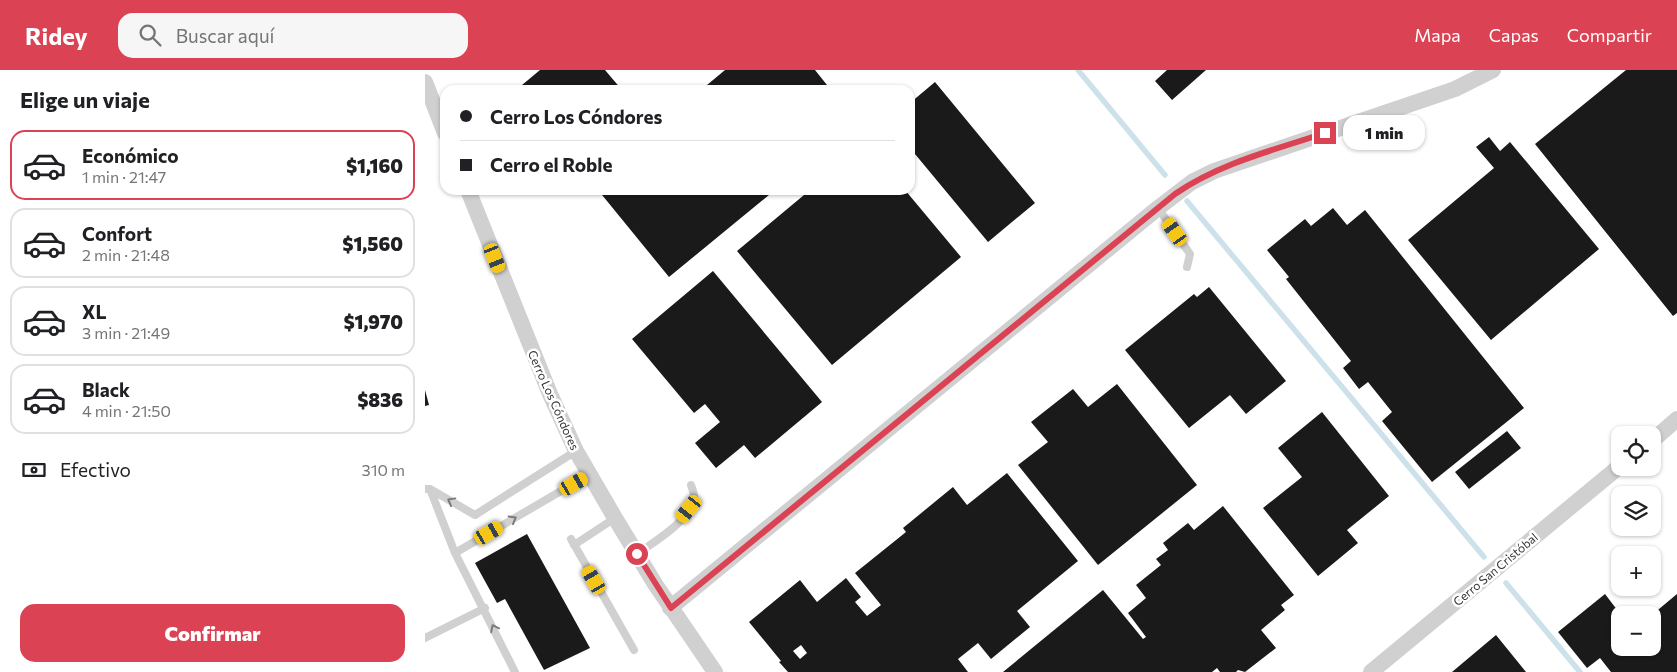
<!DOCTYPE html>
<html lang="es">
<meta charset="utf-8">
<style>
:root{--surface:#fff;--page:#f6f6f6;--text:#202124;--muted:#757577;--line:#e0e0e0;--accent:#db4355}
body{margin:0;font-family:Commissioner,sans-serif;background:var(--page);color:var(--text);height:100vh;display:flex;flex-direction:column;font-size:19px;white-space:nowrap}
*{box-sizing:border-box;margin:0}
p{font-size:16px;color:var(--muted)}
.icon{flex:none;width:28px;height:28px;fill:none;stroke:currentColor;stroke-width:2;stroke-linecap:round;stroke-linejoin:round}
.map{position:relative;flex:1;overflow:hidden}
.sheet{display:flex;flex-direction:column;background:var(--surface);width:425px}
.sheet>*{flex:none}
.banner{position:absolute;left:15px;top:15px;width:475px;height:110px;border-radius:15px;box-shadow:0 1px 4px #0004;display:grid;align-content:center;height:110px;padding:0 20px;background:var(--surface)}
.buttons{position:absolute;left:1186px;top:356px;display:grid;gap:10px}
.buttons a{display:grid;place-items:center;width:50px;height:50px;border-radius:10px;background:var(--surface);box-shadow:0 1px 4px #0004;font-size:25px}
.end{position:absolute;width:22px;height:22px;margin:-11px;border:6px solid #db4355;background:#fff;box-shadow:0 0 0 2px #fff}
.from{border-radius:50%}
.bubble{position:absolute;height:35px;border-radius:15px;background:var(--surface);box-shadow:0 1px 4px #0004;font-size:16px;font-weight:800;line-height:35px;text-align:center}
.car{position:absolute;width:15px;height:30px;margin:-15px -8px;border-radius:6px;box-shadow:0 0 4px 1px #0007;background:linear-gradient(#f5c518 24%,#345 0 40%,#f5c518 0 76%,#345 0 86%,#f5c518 0)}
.banner b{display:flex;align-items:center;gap:18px;height:48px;font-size:19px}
.banner b+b{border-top:1px solid var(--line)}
.banner i{width:12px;height:12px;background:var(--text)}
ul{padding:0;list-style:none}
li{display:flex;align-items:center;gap:15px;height:70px;margin:0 10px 8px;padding:0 10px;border:2px solid var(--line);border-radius:15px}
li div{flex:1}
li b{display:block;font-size:19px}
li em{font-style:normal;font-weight:800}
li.active{border-color:var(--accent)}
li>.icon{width:45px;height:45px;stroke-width:1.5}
h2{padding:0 20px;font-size:22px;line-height:60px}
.pay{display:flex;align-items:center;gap:12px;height:55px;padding:0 20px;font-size:19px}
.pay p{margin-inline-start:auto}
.primary-button{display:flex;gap:10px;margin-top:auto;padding:10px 20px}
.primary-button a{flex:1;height:58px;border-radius:15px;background:var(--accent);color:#fff;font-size:20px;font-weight:800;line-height:58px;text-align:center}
header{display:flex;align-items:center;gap:30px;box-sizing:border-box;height:70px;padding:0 25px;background:var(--accent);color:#fff}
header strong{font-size:24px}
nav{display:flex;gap:28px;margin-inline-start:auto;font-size:18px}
.search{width:350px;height:45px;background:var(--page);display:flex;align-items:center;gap:12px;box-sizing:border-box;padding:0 18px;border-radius:15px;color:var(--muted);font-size:19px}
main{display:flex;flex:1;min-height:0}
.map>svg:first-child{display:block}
</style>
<header>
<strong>Ridey</strong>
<div class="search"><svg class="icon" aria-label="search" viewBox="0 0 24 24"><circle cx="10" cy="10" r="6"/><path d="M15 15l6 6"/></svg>Buscar aquí</div>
<nav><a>Mapa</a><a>Capas</a><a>Compartir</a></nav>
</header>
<main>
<section class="sheet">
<h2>Elige un viaje</h2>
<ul>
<li class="active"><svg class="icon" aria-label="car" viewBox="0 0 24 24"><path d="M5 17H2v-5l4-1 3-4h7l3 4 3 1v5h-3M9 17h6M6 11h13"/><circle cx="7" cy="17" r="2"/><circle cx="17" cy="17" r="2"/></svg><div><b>Económico</b><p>1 min · 21:47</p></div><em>$1,160</em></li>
<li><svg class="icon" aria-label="car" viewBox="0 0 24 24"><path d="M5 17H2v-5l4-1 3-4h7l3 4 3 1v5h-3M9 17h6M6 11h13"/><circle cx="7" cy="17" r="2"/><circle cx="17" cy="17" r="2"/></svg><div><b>Confort</b><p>2 min · 21:48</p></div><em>$1,560</em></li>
<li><svg class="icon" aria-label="car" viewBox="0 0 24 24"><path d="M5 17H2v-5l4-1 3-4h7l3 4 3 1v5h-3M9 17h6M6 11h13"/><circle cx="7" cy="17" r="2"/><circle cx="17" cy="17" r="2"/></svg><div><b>XL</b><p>3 min · 21:49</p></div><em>$1,970</em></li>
<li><svg class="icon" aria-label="car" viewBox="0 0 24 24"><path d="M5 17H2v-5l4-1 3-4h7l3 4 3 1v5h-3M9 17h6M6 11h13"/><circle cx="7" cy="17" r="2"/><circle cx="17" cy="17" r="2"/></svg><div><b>Black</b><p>4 min · 21:50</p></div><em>$836</em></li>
</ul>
<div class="pay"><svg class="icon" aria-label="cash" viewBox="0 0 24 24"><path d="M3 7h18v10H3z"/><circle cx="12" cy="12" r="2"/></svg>Efectivo<p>310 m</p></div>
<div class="primary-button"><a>Confirmar</a></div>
</section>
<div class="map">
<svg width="1252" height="602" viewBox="0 0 1252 602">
<rect width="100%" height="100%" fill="#fff"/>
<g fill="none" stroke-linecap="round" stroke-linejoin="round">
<path stroke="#cde1ea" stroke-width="5.5" d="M653 0 740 105
M762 131 1059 487
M1081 513 1155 602"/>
</g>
<path fill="#1a1a1a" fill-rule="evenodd" d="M115 0H180L197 20H102L97 15Z
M300 0H390L406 20H276Z
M742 0H781L747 30 730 11Z
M1201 0H1252V243L1248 246 1110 74Z
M510 12 610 133 563 172 485 78V33Z
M1064 67 1075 81 1085 72 1174 179 1066 270 983 170 1069 98 1051 77Z
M173 120H350L244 207Z
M385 120H480L536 187 407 295 312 181Z
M908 138 922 155 940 140 1099 338 1007 412 957 351 967 342 943 312 934 319 918 298 926 291 861 209 864 207 842 180 880 149 886 156Z
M288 201 397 332 330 388 319 375 291 398 270 373 295 352 280 334 269 343 207 269Z
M784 217 861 311 821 344 805 325 764 358 700 280 769 224 772 227Z
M692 314 772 415 673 495 593 395 623 372 606 352 648 319 663 337Z
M0 320 4 335 0 336Z
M897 342 964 426 922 460 933 473 893 506 838 438 877 407 853 378Z
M1082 361 1096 378 1044 419 1030 402Z
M582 403 653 491 592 541 605 557 566 589 553 573 533 589 543 602H363L354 592 356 591 324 552 375 510 392 532 421 508 436 527 430 532 442 546 456 535 430 503 481 462 478 458 528 417 542 435ZM376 575 382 583 375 589 368 581Z
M798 436 869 525 856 535 860 540 836 560 851 578 820 602 813 600 811 602H795L792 598 787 602H578L678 520 718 569 721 567 703 543 721 528 711 515 736 495 731 489 743 480 738 473 763 453 769 460Z
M102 464 165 578 119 600 80 529 72 533 50 493Z
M1180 524 1196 545H1195V578H1228V544L1252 524V602H1186L1175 588 1162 598 1133 562Z
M1071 565 1101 602H1027Z"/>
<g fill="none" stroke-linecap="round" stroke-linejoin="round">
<path stroke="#d0d0d0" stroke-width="8" d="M733 138 765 184 762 197
M0 419H5L50 445 151 381
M5 419 30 483 90 602
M146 469 209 580
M149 475 190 448
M30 483 165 404
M212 484C230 471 266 451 269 426 269 423 267 418 266 415
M0 568 60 538"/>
<path stroke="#d0d0d0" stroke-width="16" d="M0 12 20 63
M43 120 125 324 151 381 190 448 230 514 290 602
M1228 370 1252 349
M245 538 733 138 767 112 789 101 1030 19 1068 0
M946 602 1195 396"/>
</g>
<defs><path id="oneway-chevron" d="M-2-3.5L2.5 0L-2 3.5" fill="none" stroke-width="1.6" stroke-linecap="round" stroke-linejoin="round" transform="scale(1.25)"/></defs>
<g stroke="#7a7a7a">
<use href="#oneway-chevron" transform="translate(26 431) rotate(-151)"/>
<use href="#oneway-chevron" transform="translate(88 449) rotate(-30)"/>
<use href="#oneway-chevron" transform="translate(69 558) rotate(-116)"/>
</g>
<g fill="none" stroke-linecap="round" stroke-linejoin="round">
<path stroke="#db4355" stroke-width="6" d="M212 484 246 538 750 124C795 93 849 80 900 63"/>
</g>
<g text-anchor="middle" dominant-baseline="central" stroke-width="5" stroke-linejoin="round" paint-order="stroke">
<g font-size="12" fill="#333" stroke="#fff">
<text transform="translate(129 330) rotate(66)">Cerro Los Cóndores</text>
<text transform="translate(1070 499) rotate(-40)">Cerro San Cristóbal</text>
</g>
</g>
</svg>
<div class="buttons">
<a><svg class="icon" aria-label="locate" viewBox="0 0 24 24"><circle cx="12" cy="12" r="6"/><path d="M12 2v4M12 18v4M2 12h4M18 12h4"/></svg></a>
<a><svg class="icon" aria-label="layers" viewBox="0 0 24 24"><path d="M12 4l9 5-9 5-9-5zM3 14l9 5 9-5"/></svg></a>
<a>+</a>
<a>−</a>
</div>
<i class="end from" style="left:212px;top:484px"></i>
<i class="end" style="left:900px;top:63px"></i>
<div class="bubble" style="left:918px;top:45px;width:82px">1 min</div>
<i class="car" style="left:750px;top:162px;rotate:325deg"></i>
<i class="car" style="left:70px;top:188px;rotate:158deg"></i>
<i class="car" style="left:149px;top:414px;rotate:60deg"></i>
<i class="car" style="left:264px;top:439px;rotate:219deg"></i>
<i class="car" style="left:64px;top:463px;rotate:60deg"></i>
<i class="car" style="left:169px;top:510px;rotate:330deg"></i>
<div class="banner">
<b><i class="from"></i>Cerro Los Cóndores</b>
<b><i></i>Cerro el Roble</b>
</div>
</div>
</main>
